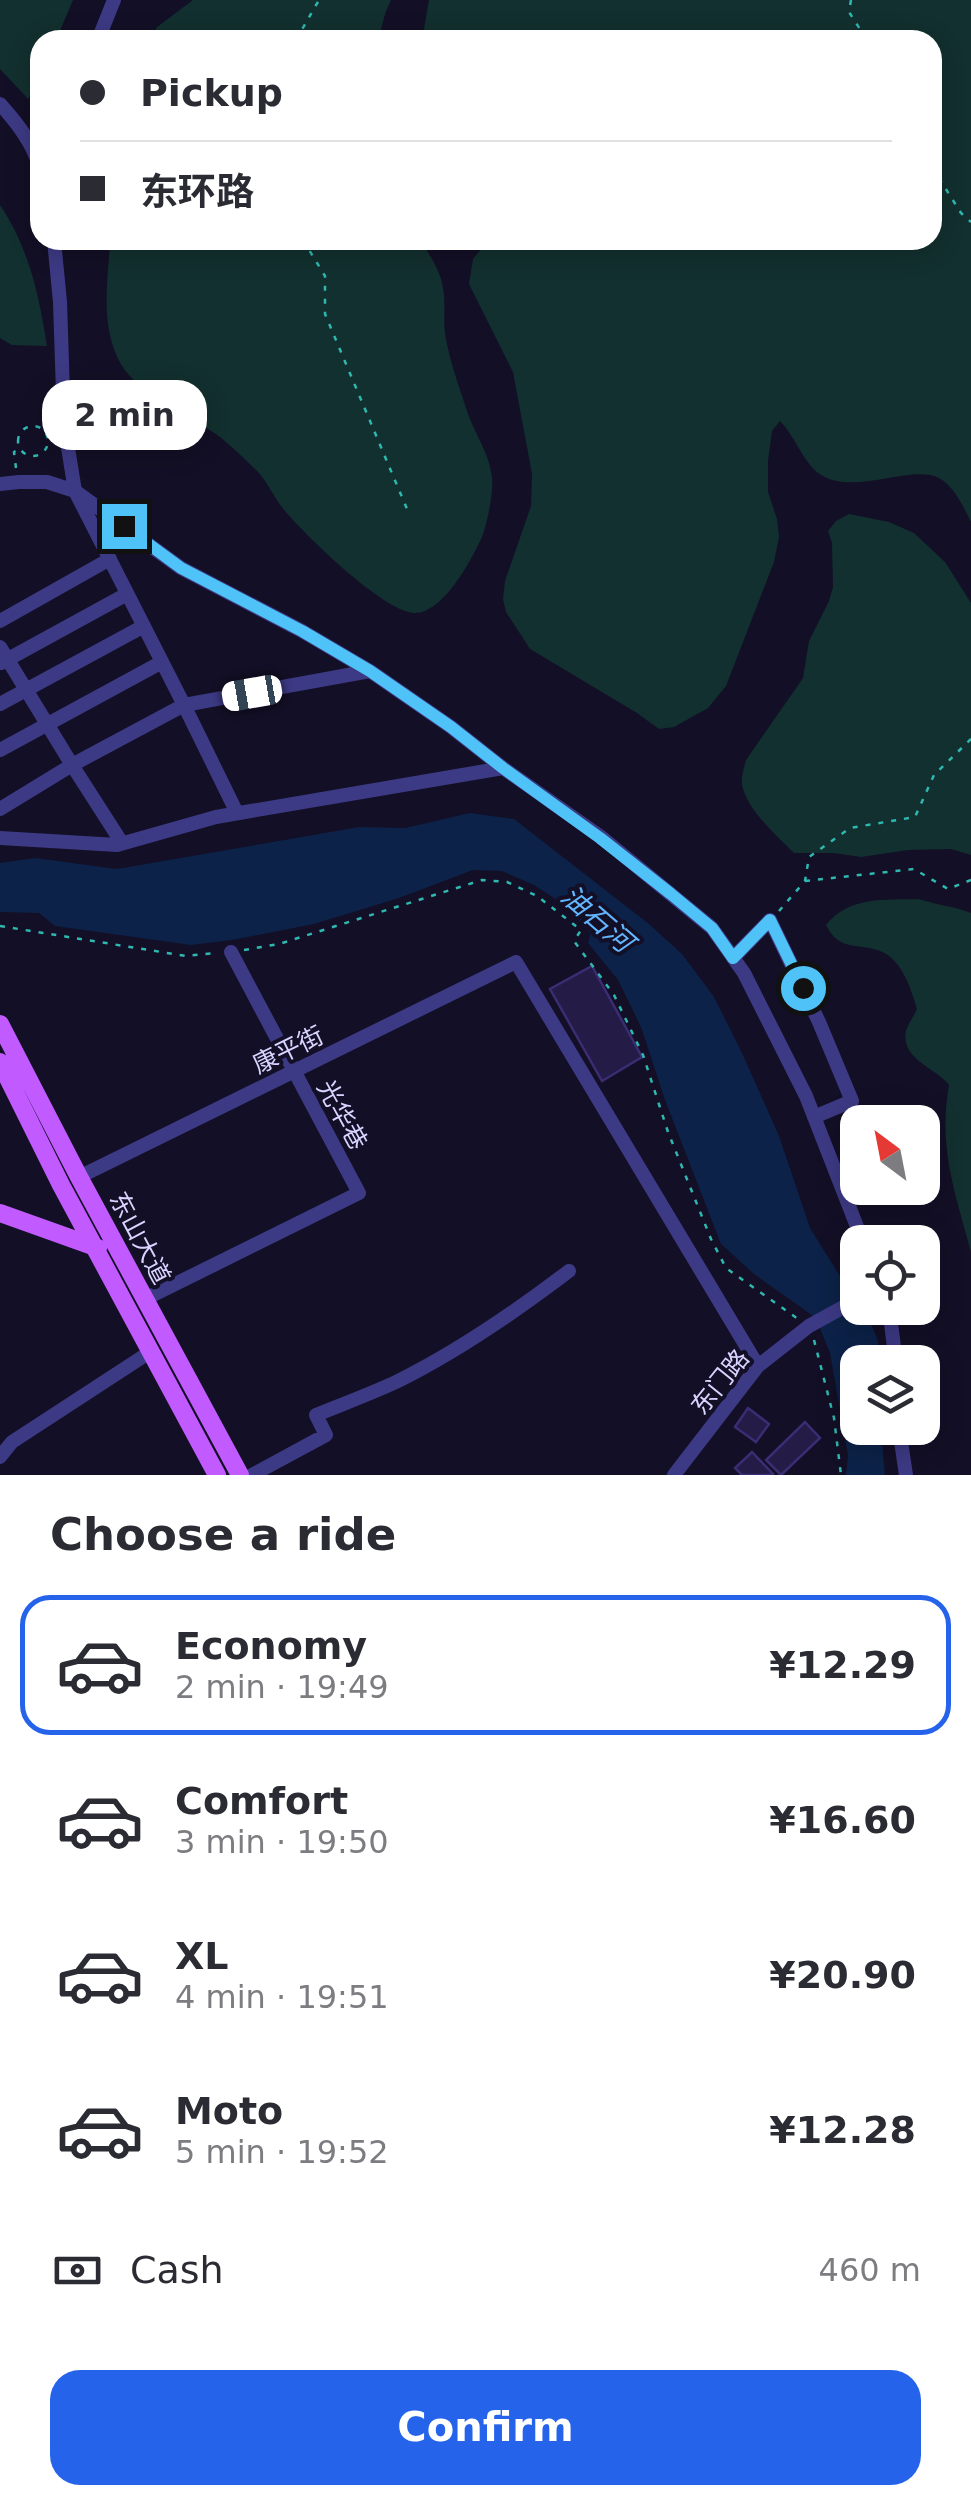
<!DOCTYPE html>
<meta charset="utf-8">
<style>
:root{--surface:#fff;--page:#f7f7f7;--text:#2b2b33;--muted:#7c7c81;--line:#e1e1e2;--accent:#2563eb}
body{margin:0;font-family:"DejaVu Sans","Noto Sans SC",sans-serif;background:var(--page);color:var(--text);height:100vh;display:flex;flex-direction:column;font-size:38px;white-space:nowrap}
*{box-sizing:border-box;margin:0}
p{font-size:32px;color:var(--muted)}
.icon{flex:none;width:55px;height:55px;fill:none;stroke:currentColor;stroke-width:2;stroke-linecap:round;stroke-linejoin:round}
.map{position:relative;height:1475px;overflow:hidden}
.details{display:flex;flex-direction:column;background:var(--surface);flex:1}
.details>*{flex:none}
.banner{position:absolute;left:30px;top:30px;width:912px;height:220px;border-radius:30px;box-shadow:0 5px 25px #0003;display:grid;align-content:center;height:220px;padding:0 50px;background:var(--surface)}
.needle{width:65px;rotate:328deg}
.controls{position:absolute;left:840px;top:1105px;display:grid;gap:20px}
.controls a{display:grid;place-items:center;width:100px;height:100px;border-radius:20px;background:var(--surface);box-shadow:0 5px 25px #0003;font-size:50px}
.end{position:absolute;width:45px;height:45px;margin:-22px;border:12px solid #4fc3f7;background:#111;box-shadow:0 0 0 5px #111}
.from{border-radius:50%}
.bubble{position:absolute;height:70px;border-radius:30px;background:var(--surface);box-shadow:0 5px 25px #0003;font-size:32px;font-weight:800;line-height:70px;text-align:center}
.car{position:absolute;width:30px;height:60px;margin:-30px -15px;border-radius:12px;box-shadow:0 0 8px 2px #0007;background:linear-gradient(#fff 24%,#345 0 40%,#fff 0 76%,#345 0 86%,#fff 0)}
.banner b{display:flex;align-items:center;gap:35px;height:95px;font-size:38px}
.banner b+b{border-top:2px solid var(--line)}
.banner i{width:25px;height:25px;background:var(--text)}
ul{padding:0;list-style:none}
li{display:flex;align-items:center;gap:30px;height:140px;margin:0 20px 15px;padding:0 30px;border:5px solid transparent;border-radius:30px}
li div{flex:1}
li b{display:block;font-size:38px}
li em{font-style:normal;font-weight:800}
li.active{border-color:var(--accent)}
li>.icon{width:90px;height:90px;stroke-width:1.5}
h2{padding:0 50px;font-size:45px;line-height:120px}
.pay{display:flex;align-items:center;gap:25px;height:110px;padding:0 50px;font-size:38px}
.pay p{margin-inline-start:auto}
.button{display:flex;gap:20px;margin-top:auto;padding:20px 50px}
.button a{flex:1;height:115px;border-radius:30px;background:var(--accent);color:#fff;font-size:40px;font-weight:800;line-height:115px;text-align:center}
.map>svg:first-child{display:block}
</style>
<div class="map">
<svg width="971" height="1475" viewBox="0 0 971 1475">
<rect width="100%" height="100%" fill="#130f26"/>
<path fill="#12302f" d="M0 0H73L56 40H40V78L28 99 0 69Z
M193 0H391L386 11 378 40H151L157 27Z
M429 0H971V522C964 508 954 486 939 478 913 464 856 495 823 476 804 466 796 437 780 421L772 431 768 461V492L777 519 779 537 774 562 726 686 708 708 674 727 659 729 637 713 530 649 506 612 503 599 505 581 531 506 532 474 513 372 469 284 473 259 482 248 485 240H932V40H422Z
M0 205C29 248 39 295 47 346L12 345 0 338Z
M110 240H421C429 255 441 271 443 288 446 303 443 318 445 333 449 360 460 389 468 414 476 436 489 453 492 477 494 490 487 525 482 537 472 559 443 614 414 613 383 611 306 536 285 511 275 499 269 485 259 473 247 461 233 448 220 437 194 418 138 393 122 366 99 327 108 283 110 240Z
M849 514 889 522 914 533 945 562 971 603V855L951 849 908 850 861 857 834 853H794C777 836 747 810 742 785 741 777 744 768 746 760L803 678 809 641 829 601 833 587 832 543 828 531 836 521Z
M919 899C936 905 954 906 971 913V1252C955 1192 938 1148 949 1085 936 1068 900 1059 906 1031 908 1024 914 1016 917 1009 911 989 902 959 880 951 855 942 840 952 826 925 849 896 885 900 919 899Z"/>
<path fill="#0c2248" d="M470 813 514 819 649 924 682 954 714 997 742 1053 779 1136 810 1228 843 1281 857 1299 858 1308H865L878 1341 879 1362H858V1428H881L885 1475H846L848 1455 830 1353 816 1318 754 1274 721 1244 665 1100 641 1027 618 980 588 943 591 933 563 904 534 885 502 871 473 870 399 898 314 924 232 940 191 945 55 926 39 913 0 912V863L35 858 117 869 359 827 405 828Z"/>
<path fill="#241b47" stroke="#3b2d73" stroke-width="2.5" d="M592 966 642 1057 602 1081 550 989Z
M748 1408 769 1424 756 1442 735 1427Z
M805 1422 820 1438 781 1475 766 1460Z
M752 1452 773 1474 772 1475H742L735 1468Z"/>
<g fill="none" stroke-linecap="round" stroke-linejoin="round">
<path stroke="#2fb8b0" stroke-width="2.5" stroke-dasharray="5 8" stroke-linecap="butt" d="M851 0 849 12 867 40
M296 40 319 0
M932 167 961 213 971 222
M303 240 325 276V314L407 509
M18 441a15 15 0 1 1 30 0a15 15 0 1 1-30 0Z
M16 468 14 452 19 449
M805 881 914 869 948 889 971 880
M779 911 805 881 809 857 850 828 915 817 934 775 971 739
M0 926 186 956 216 953
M244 950 279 944 482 880 507 882 537 896 581 930 574 941 614 995 643 1055 668 1132 711 1239 726 1268 798 1319
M814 1340 834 1418 841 1475"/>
<path stroke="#3d3a85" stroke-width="14" d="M98 40 114 0
M0 104C17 123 33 143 40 168
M54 240 60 302 64 423 75 491 184 705 237 813
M0 484 19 482H47L75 491 181 568 302 631 370 671 451 727 503 768 601 837 712 928 744 973 806 1096 863 1242
M0 621 110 559
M0 647 72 765 184 705 370 671
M1 663 127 594
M0 704 144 626
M0 750 162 662
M0 809 72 765 122 843
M0 838 117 845 216 817 503 768
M733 958 770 920 819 1022 852 1101 814 1117
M79 1177 516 962 758 1366
M145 1299 359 1193 231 952
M889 1308 896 1362
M899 1428 906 1475
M0 1457 12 1442 150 1352
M252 1475 326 1435 316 1415C343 1404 370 1394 396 1382 457 1352 515 1312 569 1271
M674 1475 758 1366 809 1326 858 1299"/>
<path stroke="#c25bff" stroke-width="18" d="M0 1024 79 1177 240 1475
M0 1062 61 1185 217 1475
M0 1213 98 1248"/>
</g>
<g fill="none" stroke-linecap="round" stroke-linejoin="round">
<path stroke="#4fc3f7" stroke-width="12" d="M124 526 181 568 302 631 370 671 451 727 503 768 600 838 671 894 712 928 733 958 770 920 803 988"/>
</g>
<g text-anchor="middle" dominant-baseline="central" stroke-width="8" stroke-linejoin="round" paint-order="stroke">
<g font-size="25" fill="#d9d4ff" stroke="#130f26">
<text transform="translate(288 1050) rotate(-26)">康平街</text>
<text transform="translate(342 1115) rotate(61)">光华巷</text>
<text transform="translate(140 1238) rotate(62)">东山大道</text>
<text transform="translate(720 1382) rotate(-51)">东门路</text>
</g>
<g font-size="28" font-style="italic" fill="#62b6ff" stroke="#130f26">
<text transform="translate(597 919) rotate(41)">油石河</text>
</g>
</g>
</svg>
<div class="controls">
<a><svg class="needle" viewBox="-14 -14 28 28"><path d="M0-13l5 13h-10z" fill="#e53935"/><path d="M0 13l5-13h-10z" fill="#7c7c81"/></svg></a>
<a><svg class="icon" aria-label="locate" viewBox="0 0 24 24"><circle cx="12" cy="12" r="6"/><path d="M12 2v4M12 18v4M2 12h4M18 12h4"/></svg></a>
<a><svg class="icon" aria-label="layers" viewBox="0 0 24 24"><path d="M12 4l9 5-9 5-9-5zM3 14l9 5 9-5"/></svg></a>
</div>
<i class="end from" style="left:803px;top:988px"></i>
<i class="end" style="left:124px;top:526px"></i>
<div class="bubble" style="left:42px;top:380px;width:165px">2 min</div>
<i class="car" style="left:252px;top:693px;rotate:260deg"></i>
<div class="banner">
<b><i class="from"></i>Pickup</b>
<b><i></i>东环路</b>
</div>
</div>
<section class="details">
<h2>Choose a ride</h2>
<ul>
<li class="active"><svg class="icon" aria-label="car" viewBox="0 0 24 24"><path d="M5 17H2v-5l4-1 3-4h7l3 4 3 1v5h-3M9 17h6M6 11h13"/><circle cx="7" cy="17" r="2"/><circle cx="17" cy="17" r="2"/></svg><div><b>Economy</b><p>2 min · 19:49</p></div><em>¥12.29</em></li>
<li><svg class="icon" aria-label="car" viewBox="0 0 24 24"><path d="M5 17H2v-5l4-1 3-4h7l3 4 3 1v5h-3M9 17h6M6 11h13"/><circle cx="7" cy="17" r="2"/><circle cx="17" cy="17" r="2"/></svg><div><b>Comfort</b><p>3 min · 19:50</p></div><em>¥16.60</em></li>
<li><svg class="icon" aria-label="car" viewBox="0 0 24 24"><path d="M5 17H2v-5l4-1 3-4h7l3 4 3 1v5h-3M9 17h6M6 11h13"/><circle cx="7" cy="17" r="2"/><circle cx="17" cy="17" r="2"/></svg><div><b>XL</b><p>4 min · 19:51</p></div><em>¥20.90</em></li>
<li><svg class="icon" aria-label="car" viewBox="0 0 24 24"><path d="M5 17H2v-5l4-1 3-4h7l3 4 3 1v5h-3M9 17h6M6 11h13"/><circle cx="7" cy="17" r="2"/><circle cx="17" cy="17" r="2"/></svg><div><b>Moto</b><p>5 min · 19:52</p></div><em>¥12.28</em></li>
</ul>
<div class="pay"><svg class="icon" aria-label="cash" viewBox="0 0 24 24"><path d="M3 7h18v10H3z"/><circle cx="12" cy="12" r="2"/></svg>Cash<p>460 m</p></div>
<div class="button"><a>Confirm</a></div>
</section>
